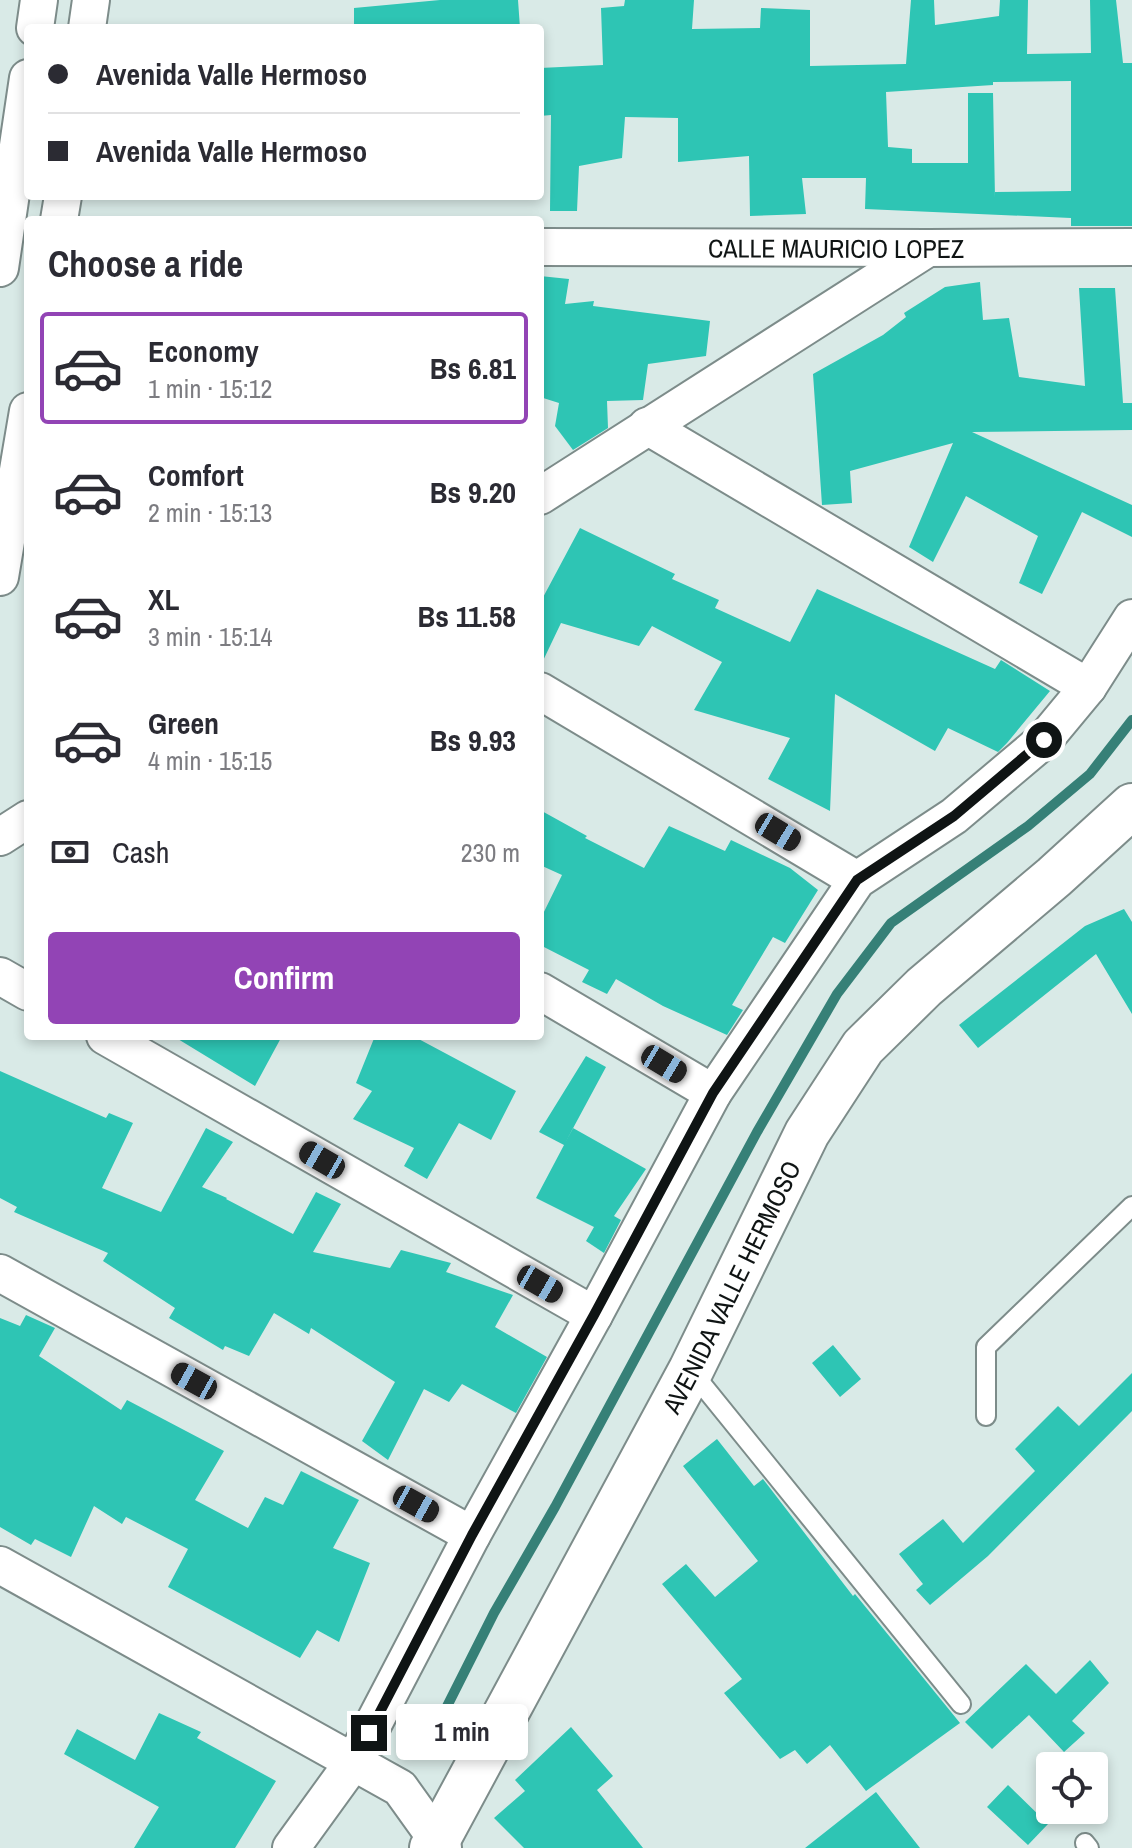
<!DOCTYPE html>
<meta charset="utf-8">
<style>
:root{--surface:#fff;--page:#f7f7f7;--text:#2b2b33;--muted:#7c7c81;--line:#e1e1e2;--accent:#9244b5}
body{margin:0;font-family:"Archivo Narrow",sans-serif;background:var(--page);color:var(--text);height:100vh;display:flex;flex-direction:column;font-size:30px;white-space:nowrap}
*{box-sizing:border-box;margin:0}
p{font-size:26px;color:var(--muted)}
.icon{flex:none;width:44px;height:44px;fill:none;stroke:currentColor;stroke-width:2;stroke-linecap:round;stroke-linejoin:round}
.map{position:relative;flex:1;overflow:hidden}
.drawer{position:absolute;left:24px;top:216px;width:520px;height:824px;display:flex;flex-direction:column;background:var(--surface);border-radius:8px;box-shadow:0 4px 12px #0003}
.drawer>*{flex:none}
.top-card{position:absolute;left:24px;top:24px;width:520px;height:176px;border-radius:8px;box-shadow:0 4px 12px #0003;display:grid;align-content:center;height:176px;padding:0 24px;background:var(--surface)}
.tools{position:absolute;left:1036px;top:1752px;display:grid;gap:16px}
.tools a{display:grid;place-items:center;width:72px;height:72px;border-radius:8px;background:var(--surface);box-shadow:0 4px 12px #0003;font-size:40px}
.end{position:absolute;width:36px;height:36px;margin:-18px;border:10px solid #0f1414;background:#fff;box-shadow:0 0 0 4px #fff}
.from{border-radius:50%}
.bubble{position:absolute;height:56px;border-radius:8px;background:var(--surface);box-shadow:0 4px 12px #0003;font-size:26px;font-weight:700;line-height:56px;text-align:center}
.car{position:absolute;width:24px;height:48px;margin:-24px -12px;border-radius:10px;box-shadow:0 0 6px 2px #0007;background:linear-gradient(#222 24%,#8ab4d8 0 40%,#222 0 76%,#8ab4d8 0 86%,#222 0)}
.top-card b{display:flex;align-items:center;gap:28px;height:76px;font-size:30px}
.top-card b+b{border-top:2px solid var(--line)}
.top-card i{width:20px;height:20px;background:var(--text)}
ul{padding:0;list-style:none}
li{display:flex;align-items:center;gap:24px;height:112px;margin:0 16px 12px;padding:0 8px;border:4px solid transparent;border-radius:8px}
li div{flex:1}
li b{display:block;font-size:30px}
li em{font-style:normal;font-weight:700}
li.active{border-color:var(--accent)}
li>.icon{width:72px;height:72px;stroke-width:1.5}
h2{padding:0 24px;font-size:36px;line-height:96px}
.pay{display:flex;align-items:center;gap:20px;height:88px;padding:0 24px;font-size:30px}
.pay p{margin-inline-start:auto}
.button{display:flex;gap:16px;margin-top:auto;padding:16px 24px}
.button a{flex:1;height:92px;border-radius:8px;background:var(--accent);color:#fff;font-size:32px;font-weight:700;line-height:92px;text-align:center}
.map>svg:first-child{display:block}
</style>
<div class="map">
<svg width="1132" height="1848" viewBox="0 0 1132 1848">
<rect width="100%" height="100%" fill="#d9eae7"/>
<g fill="none" stroke-linecap="round" stroke-linejoin="round">
<path stroke="#368077" stroke-width="10" d="M427 1746 494 1613 555 1507 757 1132 837 994 891 923 1028 826 1090 774 1132 720"/>
</g>
<path fill="#2ec5b4" fill-rule="evenodd" d="M440 0H518L520 28H354V8Z
M625 0H694L692 29 760 28 761 8 810 10V66L906 64 911 0H934L935 25 999 16 1000 0H1028L1027 54 1091 53 1090 0H1116L1123 63H1132V226H1071V218L865 209 866 178H802L806 214 750 216 749 156 678 162V118L625 117 622 158 579 166 577 211H550L551 115 540 116V68L603 65 601 8 624 6ZM1071 81V191L995 192V198L993 93H968V163H912V149L888 147 886 92 993 85V82Z
M540 276 569 279 565 304 594 301 593 306 710 321 706 356 648 364 643 400 607 401 608 428 573 450 555 426 559 403 540 397Z
M980 282 983 320 1009 318 1019 377 1085 386 1079 288H1115L1123 403H1132V430L972 432 1132 505V537L1082 512 1042 594 1019 583 1038 536 966 496 933 562 909 547 953 443 850 471 852 503 822 505 813 374 883 335 906 317 904 313 945 287Z
M580 528 675 574 672 579 719 600 715 608 790 642 817 589 995 669 1001 660 1050 691 1007 743 998 752 948 728 935 751 835 694 830 811 768 779 790 738 694 710 722 662 652 626 639 646 561 623 540 667V603Z
M540 810 587 836 585 838 644 868 669 826 725 851 731 840 790 868 818 890 785 943 773 937 732 1005 743 1010 727 1035 663 1006 616 979 607 994 582 982 589 970 540 945V920L562 875 540 865Z
M1124 909 1132 922V1014L1096 954 978 1048 959 1025 1085 926Z
M173 1036H282L255 1086Z
M375 1036H413L516 1091 491 1140 459 1123 427 1179 404 1166 414 1148 353 1119 372 1091 356 1083Z
M586 1056 606 1067 564 1145 539 1132Z
M0 1071 106 1118 109 1113 133 1123 102 1188 161 1212 206 1128 233 1142 202 1187 227 1198 226 1199 293 1234 316 1192 341 1204 313 1252 390 1268 401 1250 451 1263 446 1272 513 1295 495 1327 547 1357 516 1413 462 1384 449 1402 424 1389 388 1460 362 1441 395 1382 311 1328 309 1334 274 1313 249 1356 225 1346 223 1350 169 1318 175 1308 103 1261 108 1253 14 1212 17 1207 0 1198Z
M573 1128 646 1169 614 1216 621 1220 604 1253 586 1241 594 1227 536 1198Z
M26 1315 55 1328 39 1356 121 1410 127 1400 224 1451 195 1500 248 1528 265 1497 283 1505 301 1471 359 1500 333 1548 370 1563 339 1642 317 1630 300 1658 168 1587 188 1549 126 1517 122 1524 94 1506 71 1557 35 1539 31 1545 0 1527V1318L20 1326Z
M833 1345 861 1379 840 1397 812 1363Z
M1132 1373V1411L988 1556 930 1605 916 1590 923 1584 899 1554 943 1519 963 1543 1035 1471 1015 1449 1058 1406 1079 1426Z
M717 1439 754 1486 763 1479 853 1596 855 1594 960 1723 866 1791 830 1745 807 1764 795 1750 780 1759 724 1693 742 1679 662 1584 686 1564 715 1597 758 1561 683 1466Z
M1090 1660 1109 1683 1072 1721 1085 1733 1064 1752 1029 1715 992 1749 965 1722 1026 1664 1056 1694Z
M159 1713 201 1732 197 1738 276 1781 235 1848H134L159 1807 64 1754 77 1729 135 1760Z
M571 1727 613 1776 597 1790 643 1848H524L494 1818 525 1791 515 1780Z
M1008 1785 1048 1824 1028 1845 987 1807Z
M876 1792 920 1848H805Z"/>
<g fill="none" stroke-linecap="round" stroke-linejoin="round">
<defs>
<path id="service" d="M692 1372 961 1704
M986 1416V1347L1132 1206
M1085 1843 1089 1848"/>
<g id="minor">
<path d="M35 28 39 0"/>
<path d="M87 28 91 0"/>
<path d="M59 220 63 196"/>
<path id="s1" d="M540 247 928 248 1132 247"/>
<path d="M0 268 28 78"/>
<path d="M647 426 1088 687"/>
<path d="M540 496 928 248"/>
<path d="M0 577 28 411"/>
<path d="M540 691 857 880"/>
<path d="M0 837 28 819"/>
<path d="M0 976 28 992"/>
<path d="M540 991 713 1093"/>
<path d="M105 1036 594 1315"/>
<path d="M0 1273 472 1535"/>
<path d="M0 1565 400 1788 443 1848"/>
<path d="M291 1848 354 1761 472 1535 594 1315 713 1093 857 880 954 816 1044 740 1088 687 1132 618"/>
</g>
<g id="tertiary">
<path id="s2" d="M432 1848 438 1839 691 1370 807 1133 863 1047 924 987 1054 877 1132 806"/>
</g>
</defs>
<use href="#service" stroke="#7d8c8a" stroke-width="22"/>
<use href="#minor" stroke="#7d8c8a" stroke-width="40"/>
<use href="#tertiary" stroke="#7d8c8a" stroke-width="48"/>
<use href="#service" stroke="#fff" stroke-width="18"/>
<use href="#minor" stroke="#fff" stroke-width="36"/>
<use href="#tertiary" stroke="#fff" stroke-width="44"/>
</g>
<g fill="none" stroke-linecap="round" stroke-linejoin="round">
<path stroke="#0f1414" stroke-width="10" d="M369 1733 472 1535 594 1315 713 1093 857 880 954 816 1044 740"/>
</g>
<g text-anchor="middle" dominant-baseline="central" stroke-width="6" stroke-linejoin="round" paint-order="stroke">
<g font-size="26" fill="#0f1414" stroke="#fff">
<text stroke="none"><textPath href="#s1" startOffset="296">CALLE MAURICIO LOPEZ</textPath></text>
<text stroke="none"><textPath href="#s2" startOffset="636">AVENIDA VALLE HERMOSO</textPath></text>
</g>
</g>
</svg>
<div class="tools">
<a><svg class="icon" aria-label="locate" viewBox="0 0 24 24"><circle cx="12" cy="12" r="6"/><path d="M12 2v4M12 18v4M2 12h4M18 12h4"/></svg></a>
</div>
<i class="end from" style="left:1044px;top:740px"></i>
<i class="end" style="left:369px;top:1733px"></i>
<div class="bubble" style="left:396px;top:1704px;width:132px">1 min</div>
<i class="car" style="left:778px;top:832px;rotate:121deg"></i>
<i class="car" style="left:664px;top:1064px;rotate:121deg"></i>
<i class="car" style="left:322px;top:1160px;rotate:300deg"></i>
<i class="car" style="left:540px;top:1284px;rotate:120deg"></i>
<i class="car" style="left:194px;top:1381px;rotate:299deg"></i>
<i class="car" style="left:416px;top:1504px;rotate:119deg"></i>
<div class="top-card">
<b><i class="from"></i>Avenida Valle Hermoso</b>
<b><i></i>Avenida Valle Hermoso</b>
</div>
<section class="drawer">
<h2>Choose a ride</h2>
<ul>
<li class="active"><svg class="icon" aria-label="car" viewBox="0 0 24 24"><path d="M5 17H2v-5l4-1 3-4h7l3 4 3 1v5h-3M9 17h6M6 11h13"/><circle cx="7" cy="17" r="2"/><circle cx="17" cy="17" r="2"/></svg><div><b>Economy</b><p>1 min · 15:12</p></div><em>Bs 6.81</em></li>
<li><svg class="icon" aria-label="car" viewBox="0 0 24 24"><path d="M5 17H2v-5l4-1 3-4h7l3 4 3 1v5h-3M9 17h6M6 11h13"/><circle cx="7" cy="17" r="2"/><circle cx="17" cy="17" r="2"/></svg><div><b>Comfort</b><p>2 min · 15:13</p></div><em>Bs 9.20</em></li>
<li><svg class="icon" aria-label="car" viewBox="0 0 24 24"><path d="M5 17H2v-5l4-1 3-4h7l3 4 3 1v5h-3M9 17h6M6 11h13"/><circle cx="7" cy="17" r="2"/><circle cx="17" cy="17" r="2"/></svg><div><b>XL</b><p>3 min · 15:14</p></div><em>Bs 11.58</em></li>
<li><svg class="icon" aria-label="car" viewBox="0 0 24 24"><path d="M5 17H2v-5l4-1 3-4h7l3 4 3 1v5h-3M9 17h6M6 11h13"/><circle cx="7" cy="17" r="2"/><circle cx="17" cy="17" r="2"/></svg><div><b>Green</b><p>4 min · 15:15</p></div><em>Bs 9.93</em></li>
</ul>
<div class="pay"><svg class="icon" aria-label="cash" viewBox="0 0 24 24"><path d="M3 7h18v10H3z"/><circle cx="12" cy="12" r="2"/></svg>Cash<p>230 m</p></div>
<div class="button"><a>Confirm</a></div>
</section>
</div>
